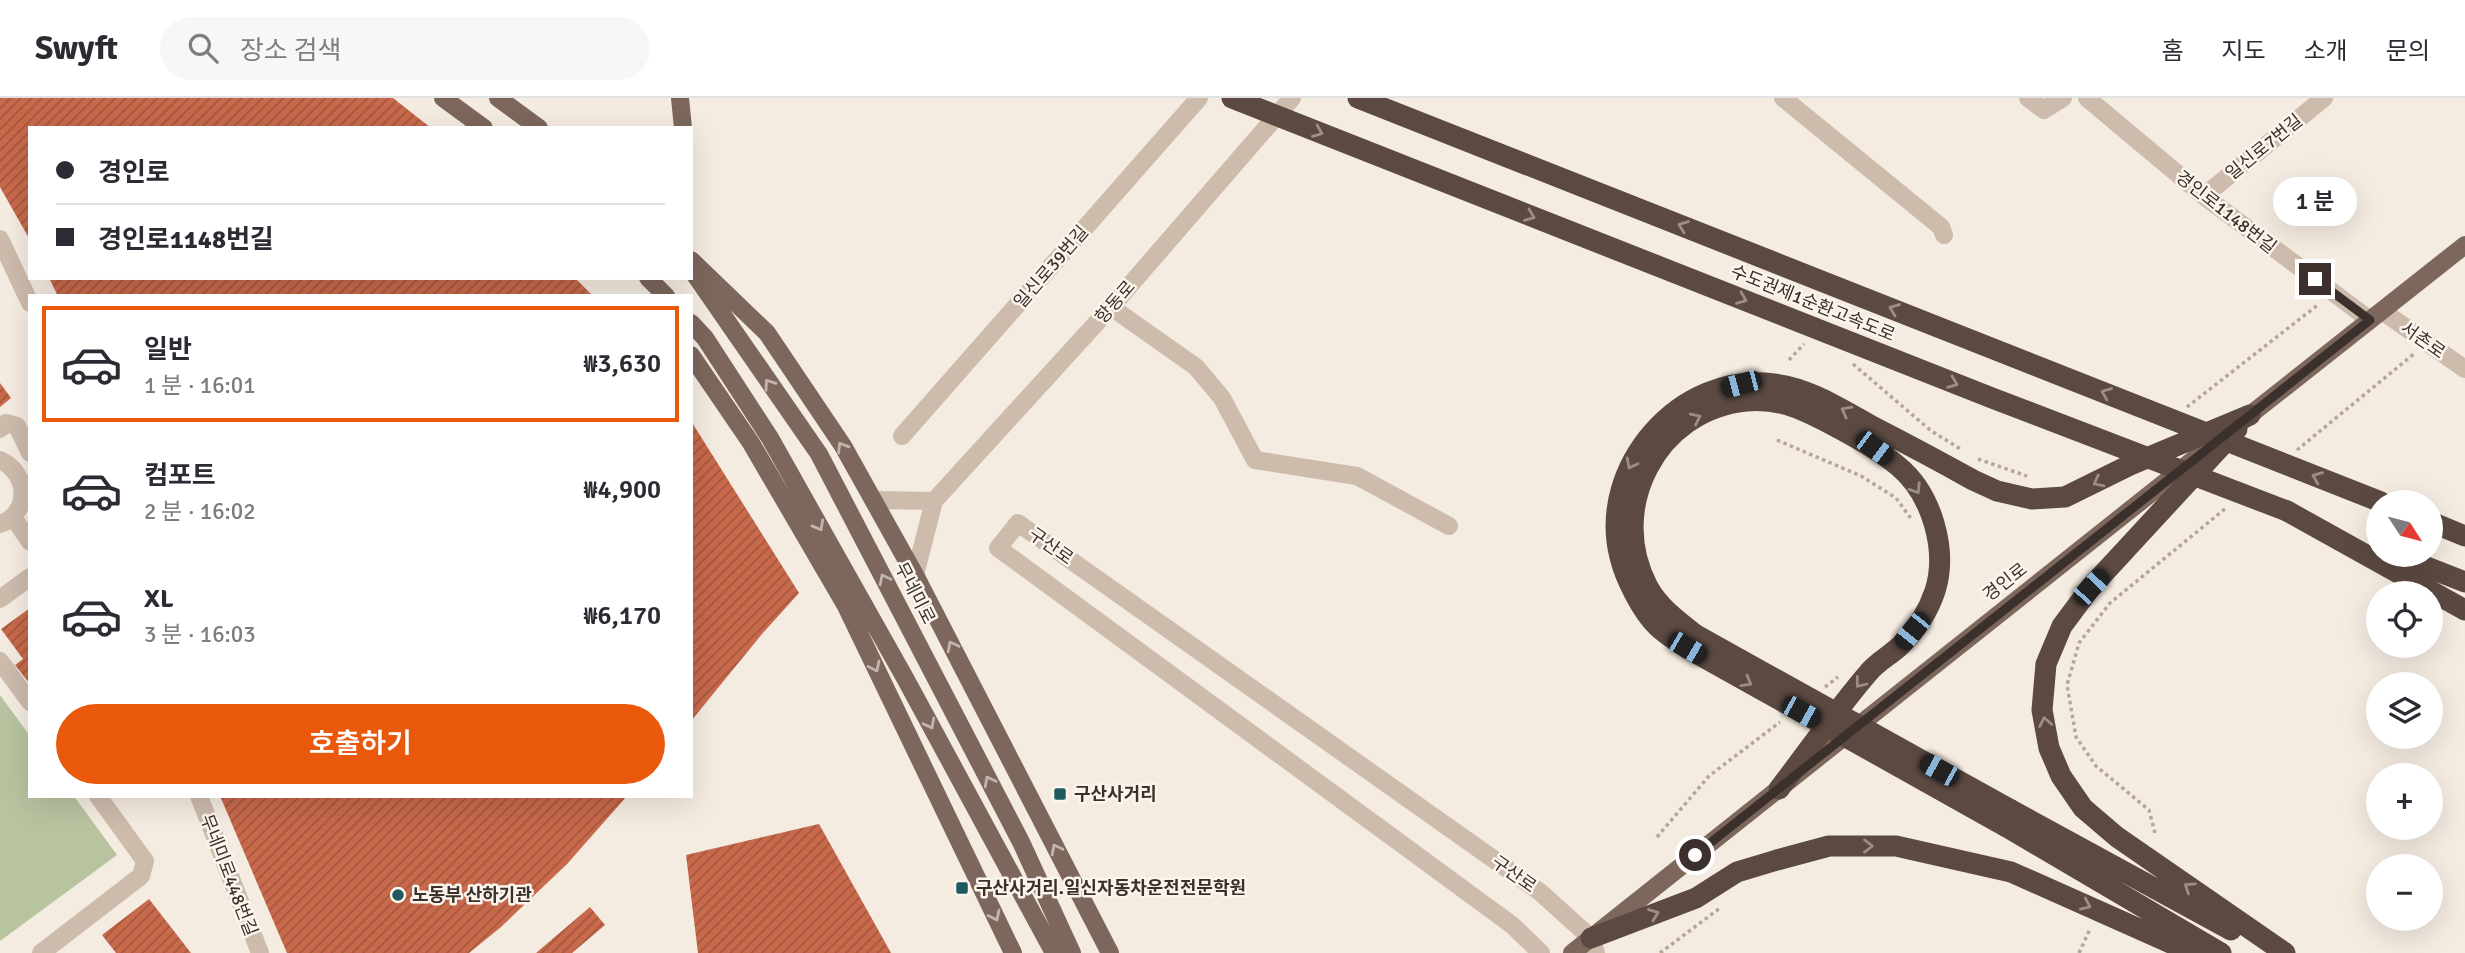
<!DOCTYPE html>
<html lang="ko">
<meta charset="utf-8">
<style>
:root{--surface:#fff;--page:#f7f7f7;--text:#2b2b33;--muted:#7c7c81;--line:#e1e1e2;--accent:#ea580c}
body{margin:0;font-family:Signika,"Noto Sans KR",sans-serif;background:var(--page);color:var(--text);height:100vh;display:flex;flex-direction:column;font-size:26px;white-space:nowrap}
*{box-sizing:border-box;margin:0}
p{font-size:23px;color:var(--muted)}
.icon{flex:none;width:38px;height:38px;fill:none;stroke:currentColor;stroke-width:2;stroke-linecap:round;stroke-linejoin:round}
.map{position:relative;flex:1;overflow:hidden}
.side{position:absolute;left:28px;top:196px;width:665px;height:504px;display:flex;flex-direction:column;background:var(--surface);border-radius:0px;box-shadow:0 7px 28px #0002}
.side>*{flex:none}
.top-card{position:absolute;left:28px;top:28px;width:665px;height:154px;border-radius:0px;box-shadow:0 7px 28px #0002;display:grid;align-content:center;height:154px;padding:0 28px;background:var(--surface)}
.needle{width:46px;rotate:126deg}
.fabs{position:absolute;left:2366px;top:392px;display:grid;gap:14px}
.fabs a{display:grid;place-items:center;width:77px;height:77px;border-radius:50%;background:var(--surface);box-shadow:0 7px 28px #0002;font-size:35px}
.end{position:absolute;width:32px;height:32px;margin:-16px;border:9px solid #3b302b;background:#fff;box-shadow:0 0 0 4px #fff}
.from{border-radius:50%}
.bubble{position:absolute;height:49px;border-radius:24px;background:var(--surface);box-shadow:0 7px 28px #0002;font-size:23px;font-weight:600;line-height:49px;text-align:center}
.car{position:absolute;width:21px;height:42px;margin:-21px -10px;border-radius:9px;box-shadow:0 0 5px 2px #0007;background:linear-gradient(#222 24%,#8ab4d8 0 40%,#222 0 76%,#8ab4d8 0 86%,#222 0)}
.top-card b{display:flex;align-items:center;gap:24px;height:66px;font-size:26px}
.top-card b+b{border-top:2px solid var(--line)}
.top-card i{width:18px;height:18px;background:var(--text)}
ul{padding:12px 0 0;list-style:none}
li{display:flex;align-items:center;gap:21px;height:116px;margin:0 14px 10px;padding:0 14px;border:4px solid transparent;border-radius:0px}
li div{flex:1}
li b{display:block;font-size:26px}
li em{font-style:normal;font-weight:600}
li.active{border-color:var(--accent)}
li>.icon{width:63px;height:63px;stroke-width:1.5}
.primary-button{display:flex;gap:14px;margin-top:auto;padding:14px 28px}
.primary-button a{flex:1;height:80px;border-radius:42px;background:var(--accent);color:#fff;font-size:28px;font-weight:600;line-height:80px;text-align:center}
header{display:flex;align-items:center;gap:42px;box-sizing:border-box;height:98px;padding:0 35px;background:var(--surface);border-bottom:2px solid var(--line)}
header strong{font-size:33px}
nav{display:flex;gap:38px;margin-inline-start:auto;font-size:24px}
.search{width:490px;height:63px;background:var(--page);display:flex;align-items:center;gap:18px;box-sizing:border-box;padding:0 24px;border-radius:38px;color:var(--muted);font-size:26px}
.map>svg:first-child{display:block}
</style>
<header>
<strong>Swyft</strong>
<div class="search"><svg class="icon" aria-label="search" viewBox="0 0 24 24"><circle cx="10" cy="10" r="6"/><path d="M15 15l6 6"/></svg>장소 검색</div>
<nav><a>홈</a><a>지도</a><a>소개</a><a>문의</a></nav>
</header>
<div class="map">
<svg width="2465" height="855" viewBox="0 0 2465 855">
<defs>
<pattern id="building-hatch" width="6" height="6" patternUnits="userSpaceOnUse" patternTransform="scale(1.75)"><rect width="6" height="6" fill="#c8694b"/><path d="M-1 1l2-2M0 6l6-6M5 7l2-2" fill="none" stroke="#a4573f"/></pattern>
</defs>
<rect width="100%" height="100%" fill="#f4ebe1"/>
<path fill="#b8c4a0" d="M0 597 30 638V698H74L117 757 0 843Z"/>
<path fill="url(#building-hatch)" d="M0 0H393L431 30H30V142L0 89Z
M49 180H575L593 198H58Z
M0 285 11 300 0 309Z
M691 323 799 495 762 536 691 623Z
M30 510V586L15 567 23 561 1 531Z
M220 698H627L567 766 501 829 469 855H287Z
M819 726 891 855H698L686 757Z
M149 801 191 855H116L102 837Z
M590 809 605 827 572 855H536Z"/>
<g fill="none" stroke-linecap="round" stroke-linejoin="round">
<path stroke="#b9a596" stroke-width="3.5" stroke-dasharray="3.5 3.5" stroke-linecap="butt" d="M1789 262 1804 246
M1853 266 1930 332 1962 352
M2187 309 2319 206
M1777 342 1861 378 1896 400 1912 422
M2297 352 2415 255
M1978 361 2027 378
M1825 589 1838 579
M2155 735 2149 712 2096 668 2076 639 2067 587 2079 545 2110 505 2226 410
M1657 739 1709 678 1780 624
M1660 855 1720 810
M2079 855 2090 831"/>
<path stroke="#cdbbac" stroke-width="18" d="M1783 0 1941 129 1944 137
M2028 0 2044 12 2063 0
M2087 0 2204 98 2370 222
M2204 98 2324 0
M0 141 30 205
M1111 209 1196 269 1222 300 1255 362 1357 378 1449 428
M2382 213 2465 271
M0 331 6 325 17 328 30 355
M902 338 1199 0
M0 362C29 375 31 415 0 426
M873 402 934 403
M13 419 30 444
M915 477 934 403 1111 209 1292 0
M0 501 30 479
M0 563 30 604
M199 698 260 855
M41 855 141 778 145 763 98 698
M1541 855 1512 827 998 450 1018 425 1540 794 1591 840 1596 855"/>
<path stroke="#7d675c" stroke-width="18" d="M443 0 484 30
M498 0 539 30
M680 0 683 30
M691 162 767 235 843 348 915 477 1110 855
M693 174 819 356 1021 744 1072 855
M648 180 666 198
M691 225 705 240 770 340 905 580 1054 855
M691 257 751 345 846 508 1013 855
M2241 324 2465 147
M1572 855 2213 346"/>
<path stroke="#5c4a42" stroke-width="21" d="M2237 331 2091 489 2062 528 2046 566 2042 612 2049 650 2061 678 2083 710 2117 739 2285 855
M2287 413 2465 512
M2431 424 2465 438
M2396 457 2465 484
M1696 537C1678 523 1659 509 1648 489 1606 410 1657 312 1746 303 1782 299 1810 315 1840 331 1860 342 1880 353 1898 368 1932 396 1948 452 1935 493 1928 514 1916 532 1901 547 1891 557 1878 563 1869 574 1837 611 1809 652 1779 691
M1687 550C1677 543 1666 537 1657 528 1642 514 1625 480 1620 459 1597 369 1680 273 1774 286 1809 290 1839 310 1870 327 1905 345 1939 363 1973 382L1997 393 2032 401 2065 399 2130 367 2250 317
M2011 712 2231 832
M2005 728 2221 855
M1591 840 1696 800 1737 774 1777 762 1829 748H1896L2011 774 2193 855"/>
<path stroke="#5c4a42" stroke-width="21" d="M1232 0 1992 300 2287 413
M1358 0 2381 404
M1696 537 2011 712
M1687 550 2005 728"/>
</g>
<defs><path id="oneway-chevron" d="M-2-3.5L2.5 0L-2 3.5" fill="none" stroke-width="1.6" stroke-linecap="round" stroke-linejoin="round" transform="scale(1.75)"/></defs>
<g stroke="#9c8e87">
<use href="#oneway-chevron" transform="translate(1318 34) rotate(22)"/>
<use href="#oneway-chevron" transform="translate(1530 118) rotate(22)"/>
<use href="#oneway-chevron" transform="translate(1683 128) rotate(-159)"/>
<use href="#oneway-chevron" transform="translate(1742 201) rotate(22)"/>
<use href="#oneway-chevron" transform="translate(1894 211) rotate(-159)"/>
<use href="#oneway-chevron" transform="translate(1953 285) rotate(22)"/>
<use href="#oneway-chevron" transform="translate(2106 295) rotate(-158)"/>
<use href="#oneway-chevron" transform="translate(1846 313) rotate(-152)"/>
<use href="#oneway-chevron" transform="translate(1696 320) rotate(-26)"/>
<use href="#oneway-chevron" transform="translate(1631 366) rotate(118)"/>
<use href="#oneway-chevron" transform="translate(2317 379) rotate(-158)"/>
<use href="#oneway-chevron" transform="translate(2098 384) rotate(153)"/>
<use href="#oneway-chevron" transform="translate(1916 391) rotate(57)"/>
<use href="#oneway-chevron" transform="translate(1747 584) rotate(29)"/>
<use href="#oneway-chevron" transform="translate(1860 585) rotate(128)"/>
<use href="#oneway-chevron" transform="translate(2045 624) rotate(-101)"/>
<use href="#oneway-chevron" transform="translate(1868 748)"/>
<use href="#oneway-chevron" transform="translate(2189 789) rotate(-146)"/>
<use href="#oneway-chevron" transform="translate(2086 807) rotate(24)"/>
<use href="#oneway-chevron" transform="translate(1654 816) rotate(-21)"/>
</g>
<g stroke="#c2b5ac">
<use href="#oneway-chevron" transform="translate(769 286) rotate(-125)"/>
<use href="#oneway-chevron" transform="translate(842 349) rotate(-121)"/>
<use href="#oneway-chevron" transform="translate(819 428) rotate(61)"/>
<use href="#oneway-chevron" transform="translate(884 481) rotate(-117)"/>
<use href="#oneway-chevron" transform="translate(952 548) rotate(-117)"/>
<use href="#oneway-chevron" transform="translate(875 569) rotate(64)"/>
<use href="#oneway-chevron" transform="translate(930 626) rotate(62)"/>
<use href="#oneway-chevron" transform="translate(989 683) rotate(-117)"/>
<use href="#oneway-chevron" transform="translate(1056 751) rotate(-117)"/>
<use href="#oneway-chevron" transform="translate(995 818) rotate(64)"/>
</g>
<g fill="none" stroke-linecap="round" stroke-linejoin="round">
<path stroke="#3b302b" stroke-width="9" d="M1695 757 2370 222 2315 181"/>
</g>
<g fill="#1f5a5e" stroke="#fbf5ee" stroke-width="2.5">
<rect x="1053" y="689" width="14" height="14" rx="3.5"/>
<rect x="955" y="783" width="14" height="14" rx="3.5"/>
<circle cx="398" cy="797" r="7"/>
</g>
<g text-anchor="middle" dominant-baseline="central" stroke-width="5" stroke-linejoin="round" paint-order="stroke">
<g font-size="18" fill="#3b302b" stroke="#fbf5ee">
<text transform="translate(2264 49) rotate(-39)">일신로7번길</text>
<text transform="translate(2226 114) rotate(38)">경인로1148번길</text>
<text transform="translate(1051 169) rotate(-49)">일신로39번길</text>
<text transform="translate(1115 204) rotate(-49)">항동로</text>
<text transform="translate(1813 205) rotate(22)">수도권제1순환고속도로</text>
<text transform="translate(2423 242) rotate(35)">서촌로</text>
<text transform="translate(1051 448) rotate(35)">구산로</text>
<text transform="translate(2005 484) rotate(-38)">경인로</text>
<text transform="translate(915 495) rotate(63)">무네미로</text>
<text transform="translate(1514 776) rotate(35)">구산로</text>
<text transform="translate(229 777) rotate(69)">무네미로448번길</text>
</g>
<g font-size="18" font-weight="bold" fill="#3b302b" stroke="#fbf5ee" text-anchor="start">
<text x="1074" y="696">구산사거리</text>
<text x="976" y="790">구산사거리.일신자동차운전전문학원</text>
<text x="412" y="797">노동부 산하기관</text>
</g>
</g>
</svg>
<div class="fabs">
<a><svg class="needle" viewBox="-14 -14 28 28"><path d="M0-13l5 13h-10z" fill="#e53935"/><path d="M0 13l5-13h-10z" fill="#7c7c81"/></svg></a>
<a><svg class="icon" aria-label="locate" viewBox="0 0 24 24"><circle cx="12" cy="12" r="6"/><path d="M12 2v4M12 18v4M2 12h4M18 12h4"/></svg></a>
<a><svg class="icon" aria-label="layers" viewBox="0 0 24 24"><path d="M12 4l9 5-9 5-9-5zM3 14l9 5 9-5"/></svg></a>
<a>+</a>
<a>−</a>
</div>
<i class="end from" style="left:1695px;top:757px"></i>
<i class="end" style="left:2315px;top:181px"></i>
<div class="bubble" style="left:2273px;top:79px;width:84px">1 분</div>
<i class="car" style="left:1741px;top:286px;rotate:255deg"></i>
<i class="car" style="left:1874px;top:350px;rotate:127deg"></i>
<i class="car" style="left:2091px;top:489px;rotate:43deg"></i>
<i class="car" style="left:1912px;top:533px;rotate:219deg"></i>
<i class="car" style="left:1687px;top:550px;rotate:120deg"></i>
<i class="car" style="left:1801px;top:614px;rotate:119deg"></i>
<i class="car" style="left:1939px;top:672px;rotate:299deg"></i>
<div class="top-card">
<b><i class="from"></i>경인로</b>
<b><i></i>경인로1148번길</b>
</div>
<section class="side">
<ul>
<li class="active"><svg class="icon" aria-label="car" viewBox="0 0 24 24"><path d="M5 17H2v-5l4-1 3-4h7l3 4 3 1v5h-3M9 17h6M6 11h13"/><circle cx="7" cy="17" r="2"/><circle cx="17" cy="17" r="2"/></svg><div><b>일반</b><p>1 분 · 16:01</p></div><em>₩3,630</em></li>
<li><svg class="icon" aria-label="car" viewBox="0 0 24 24"><path d="M5 17H2v-5l4-1 3-4h7l3 4 3 1v5h-3M9 17h6M6 11h13"/><circle cx="7" cy="17" r="2"/><circle cx="17" cy="17" r="2"/></svg><div><b>컴포트</b><p>2 분 · 16:02</p></div><em>₩4,900</em></li>
<li><svg class="icon" aria-label="car" viewBox="0 0 24 24"><path d="M5 17H2v-5l4-1 3-4h7l3 4 3 1v5h-3M9 17h6M6 11h13"/><circle cx="7" cy="17" r="2"/><circle cx="17" cy="17" r="2"/></svg><div><b>XL</b><p>3 분 · 16:03</p></div><em>₩6,170</em></li>
</ul>
<div class="primary-button"><a>호출하기</a></div>
</section>
</div>
